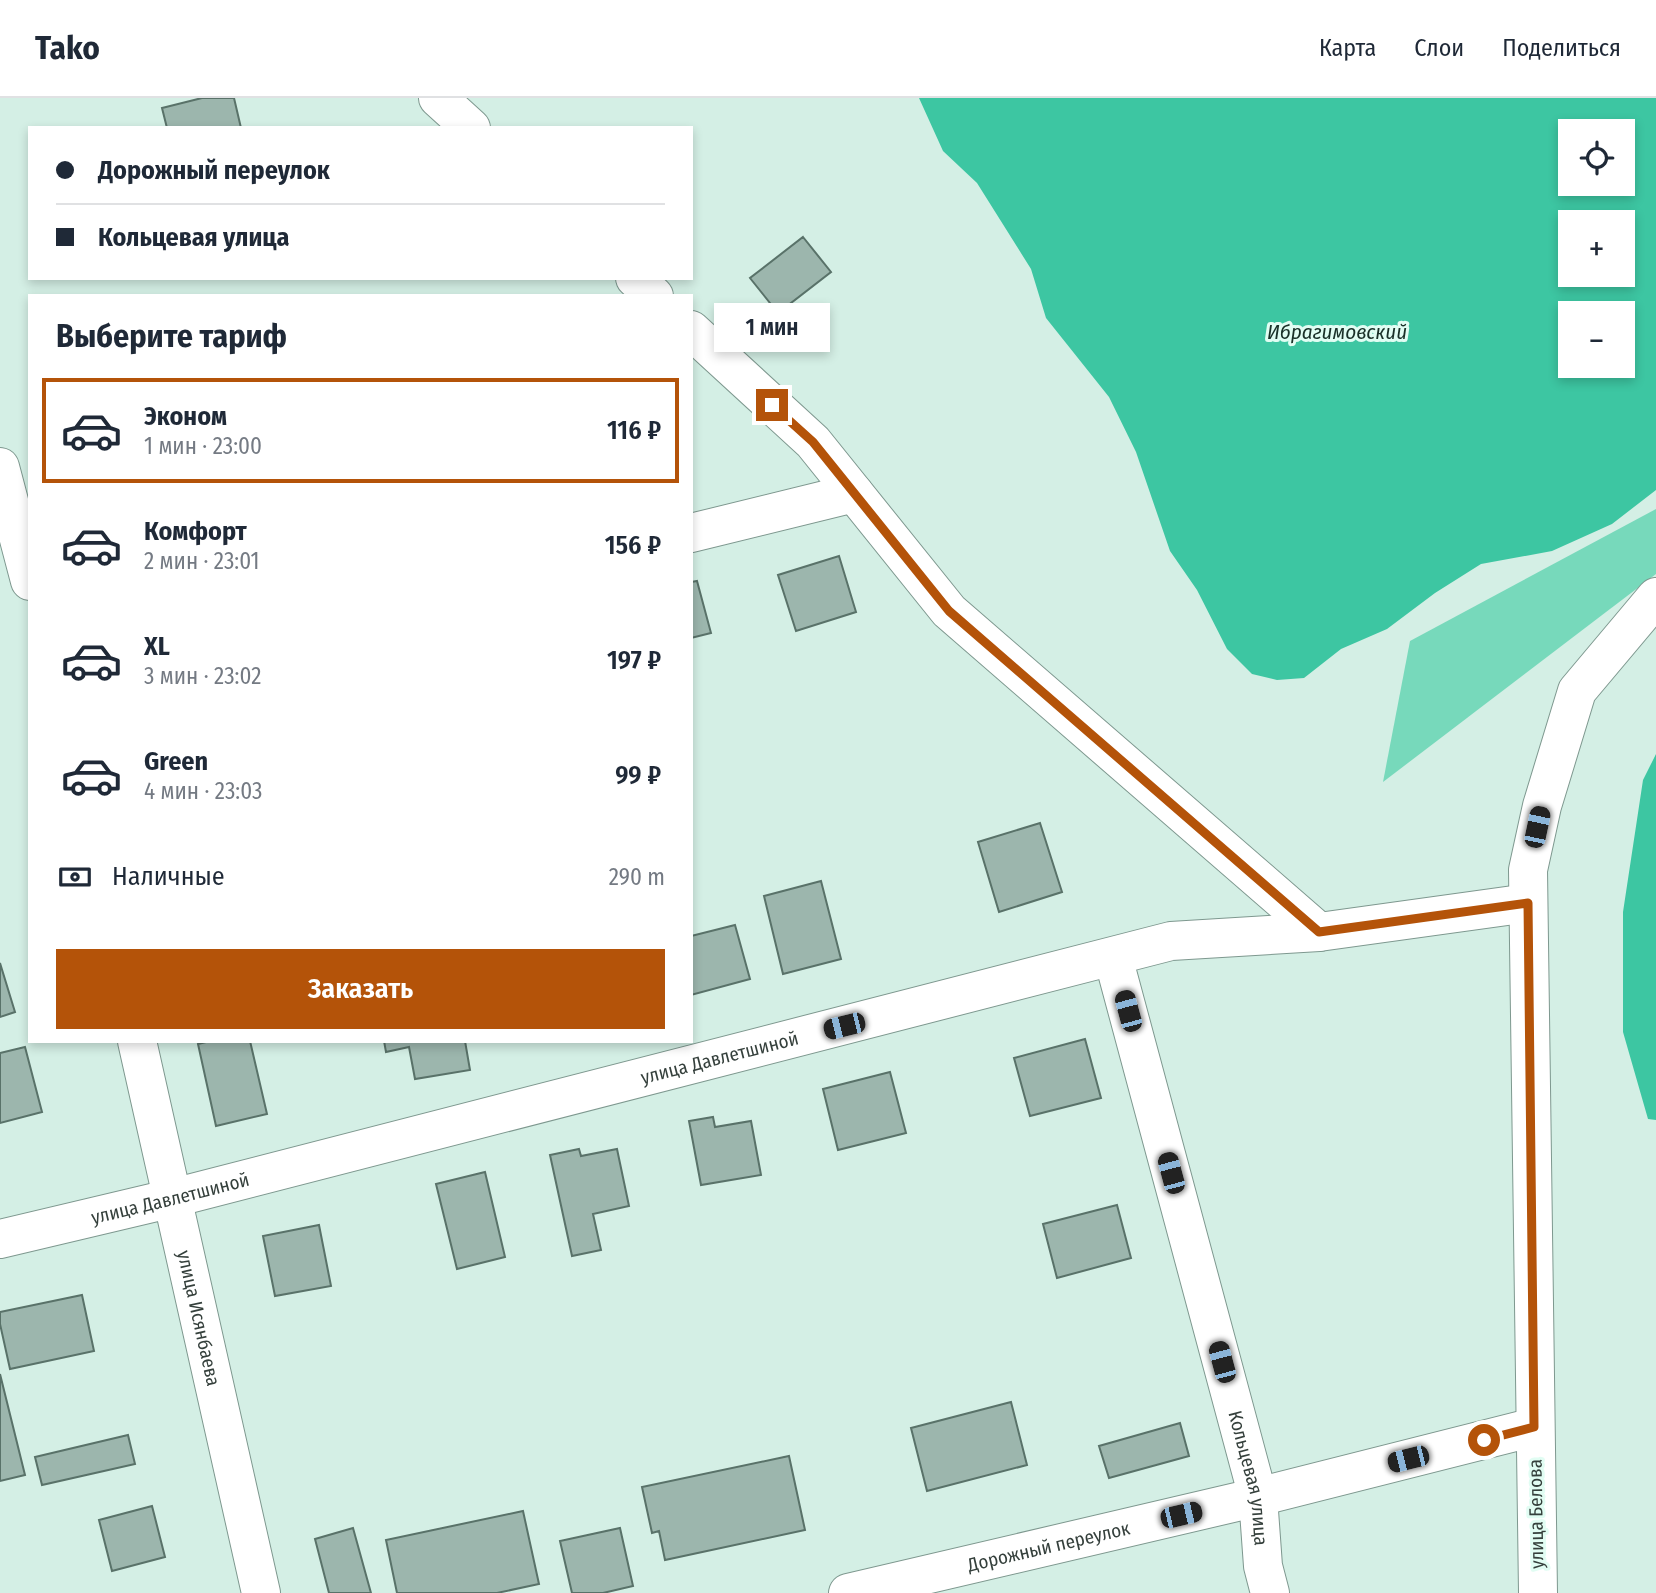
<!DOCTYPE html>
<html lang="ru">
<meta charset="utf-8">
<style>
:root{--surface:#fff;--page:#f2f2f3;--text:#1f2937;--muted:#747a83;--line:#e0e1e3;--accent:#b45309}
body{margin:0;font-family:"Fira Sans Condensed",sans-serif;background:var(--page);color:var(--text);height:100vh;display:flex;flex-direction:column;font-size:26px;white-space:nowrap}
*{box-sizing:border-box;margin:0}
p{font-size:23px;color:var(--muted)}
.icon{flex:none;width:38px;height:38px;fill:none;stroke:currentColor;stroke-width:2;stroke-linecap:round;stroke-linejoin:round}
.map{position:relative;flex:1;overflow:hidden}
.details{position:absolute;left:28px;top:196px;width:665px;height:749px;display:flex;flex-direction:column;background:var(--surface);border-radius:0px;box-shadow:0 4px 10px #0003}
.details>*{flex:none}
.hud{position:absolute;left:28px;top:28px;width:665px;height:154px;border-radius:0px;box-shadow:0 4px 10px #0003;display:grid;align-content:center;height:154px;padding:0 28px;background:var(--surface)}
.buttons{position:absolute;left:1558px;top:21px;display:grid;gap:14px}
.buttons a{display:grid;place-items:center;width:77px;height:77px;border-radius:0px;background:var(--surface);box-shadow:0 4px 10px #0003;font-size:35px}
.end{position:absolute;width:32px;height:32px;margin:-16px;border:9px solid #b45309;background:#fff;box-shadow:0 0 0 4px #fff}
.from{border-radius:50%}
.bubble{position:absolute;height:49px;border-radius:0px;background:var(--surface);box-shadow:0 4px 10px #0003;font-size:23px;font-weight:600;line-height:49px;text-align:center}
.car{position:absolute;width:21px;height:42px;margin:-21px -10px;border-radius:9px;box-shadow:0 0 5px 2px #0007;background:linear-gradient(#222 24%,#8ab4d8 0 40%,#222 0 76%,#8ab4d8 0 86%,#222 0)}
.hud b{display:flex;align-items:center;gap:24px;height:66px;font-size:26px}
.hud b+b{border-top:2px solid var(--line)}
.hud i{width:18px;height:18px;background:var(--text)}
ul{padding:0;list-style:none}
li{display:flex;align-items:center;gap:21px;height:105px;margin:0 14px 10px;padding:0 14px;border:4px solid transparent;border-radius:0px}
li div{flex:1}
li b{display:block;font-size:26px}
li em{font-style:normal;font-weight:600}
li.on{border-color:var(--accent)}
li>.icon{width:63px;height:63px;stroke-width:1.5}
h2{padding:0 28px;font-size:32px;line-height:84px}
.pay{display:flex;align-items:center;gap:18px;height:77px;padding:0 28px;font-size:26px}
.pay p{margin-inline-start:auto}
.button{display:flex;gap:14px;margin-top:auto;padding:14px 28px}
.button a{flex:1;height:80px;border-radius:0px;background:var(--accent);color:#fff;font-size:28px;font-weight:600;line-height:80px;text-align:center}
header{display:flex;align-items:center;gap:42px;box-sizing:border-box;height:98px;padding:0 35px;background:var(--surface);border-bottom:2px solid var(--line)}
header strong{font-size:33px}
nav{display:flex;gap:38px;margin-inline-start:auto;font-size:24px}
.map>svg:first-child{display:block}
</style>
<header>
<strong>Tako</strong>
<nav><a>Карта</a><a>Слои</a><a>Поделиться</a></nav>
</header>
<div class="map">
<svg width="1656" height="1495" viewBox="0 0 1656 1495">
<rect width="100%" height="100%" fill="#d4efe5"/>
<path fill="#77d9bb" d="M1656 411V476L1383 684 1410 543Z"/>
<path fill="#3dc6a2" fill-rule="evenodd" d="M919 0H1656V392L1612 426 1552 453 1481 466 1435 495 1387 531 1341 551 1304 580 1277 582 1252 576 1227 551 1197 492 1170 453 1136 354 1109 299 1046 220 1031 171 977 85 943 53ZM1570 33H1622V86H1570ZM1570 124H1622V177H1570ZM1570 215H1622V268H1570Z
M1656 656V1022L1648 1021 1623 934V814L1643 682Z"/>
<path fill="#9cb6ad" stroke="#597269" stroke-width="2" d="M202 0H234L241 30H167L162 10Z
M803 139 831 174 778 215 750 180Z
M839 458 856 514 796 533 778 477Z
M697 483 711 535 691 540V484Z
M1040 725 1062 794 999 814 978 744Z
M821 783 841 861 783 876 764 798Z
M735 827 750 881 691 897V838Z
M0 865 15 914 0 919Z
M1085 941 1101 1000 1030 1018 1014 960Z
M210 943H250L267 1016 216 1028 198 946Z
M384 943H465L470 972 415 981 409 949 386 954Z
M25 949 42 1014 0 1025V955Z
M890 974 906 1035 838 1052 823 991Z
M713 1019 715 1029 751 1023 761 1077 701 1087 689 1023Z
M579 1051 581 1058 617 1051 629 1108 593 1116 601 1152 572 1158 550 1057Z
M485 1074 505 1159 457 1171 436 1086Z
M1117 1107 1131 1160 1057 1180 1043 1126Z
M319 1127 331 1188 275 1198 263 1138Z
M82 1197 94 1253 10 1271 0 1226V1214Z
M0 1276 25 1377 0 1383Z
M1011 1304 1027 1367 927 1393 911 1330Z
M1180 1325 1189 1358 1109 1380 1099 1348Z
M128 1337 135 1366 42 1387 35 1359Z
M789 1358 805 1432 665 1462 659 1433 652 1435 642 1389Z
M152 1408 165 1459 112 1473 99 1422Z
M523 1413 539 1486 497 1495H397L386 1442Z
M353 1430 371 1495H329L315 1441Z
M620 1430 633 1488 603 1495H572L560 1443Z"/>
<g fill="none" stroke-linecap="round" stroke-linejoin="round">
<defs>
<g id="minor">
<path d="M438 0 471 30"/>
<path d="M635 180 654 198"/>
<path d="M691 232 813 344 949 513 1319 834"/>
<path d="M0 369 30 483"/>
<path d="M691 435 854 395"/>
<path id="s1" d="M1113 859 1258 1399 1263 1468 1270 1495"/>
<path id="s2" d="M137 943 261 1495"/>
<path id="s3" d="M0 1141 173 1100 1171 843 1319 834 1528 805"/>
<path id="s4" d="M848 1495 1258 1399 1534 1329"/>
</g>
<path id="secondary" d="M1538 1495 1528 772 1542 708 1577 593 1656 499"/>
</defs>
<use href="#minor" stroke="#7e988f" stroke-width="40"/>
<use href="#secondary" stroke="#7e988f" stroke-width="40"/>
<use href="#minor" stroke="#fff" stroke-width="38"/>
<use href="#secondary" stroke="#fff" stroke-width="38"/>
</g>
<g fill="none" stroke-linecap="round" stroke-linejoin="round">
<path stroke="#b45309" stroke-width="9" d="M772 307 813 344 949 513 1319 834 1528 805 1534 1329 1484 1342"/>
</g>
<g text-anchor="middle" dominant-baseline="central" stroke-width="6" stroke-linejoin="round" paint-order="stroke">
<g font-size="19" fill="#35403c" stroke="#e1fdf3">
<text stroke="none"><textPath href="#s3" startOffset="742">улица Давлетшиной</textPath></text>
<text stroke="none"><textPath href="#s3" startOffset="175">улица Давлетшиной</textPath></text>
<text stroke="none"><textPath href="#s2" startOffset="284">улица Исянбаева</textPath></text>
<text stroke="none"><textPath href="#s1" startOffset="539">Кольцевая улица</textPath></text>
<text transform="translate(1536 1416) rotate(-91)">улица Белова</text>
<text stroke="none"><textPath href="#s4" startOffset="206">Дорожный переулок</textPath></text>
</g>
<g font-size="21" font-style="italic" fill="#193028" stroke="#e1fdf3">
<text x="1337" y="234">Ибрагимовский</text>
</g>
</g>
</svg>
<div class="buttons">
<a><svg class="icon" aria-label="locate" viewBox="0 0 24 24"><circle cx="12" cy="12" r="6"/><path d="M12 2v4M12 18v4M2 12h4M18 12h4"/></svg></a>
<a>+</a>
<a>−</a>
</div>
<i class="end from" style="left:1484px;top:1342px"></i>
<i class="end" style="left:772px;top:307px"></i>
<div class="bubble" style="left:714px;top:205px;width:116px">1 мин</div>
<i class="car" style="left:1537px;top:729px;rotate:12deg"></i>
<i class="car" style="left:1128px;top:913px;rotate:345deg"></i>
<i class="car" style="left:844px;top:928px;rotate:256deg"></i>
<i class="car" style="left:1171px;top:1075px;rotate:345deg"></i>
<i class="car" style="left:1222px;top:1264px;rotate:345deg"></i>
<i class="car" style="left:1408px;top:1361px;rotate:256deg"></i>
<i class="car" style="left:1181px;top:1417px;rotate:77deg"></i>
<div class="hud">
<b><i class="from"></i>Дорожный переулок</b>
<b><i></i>Кольцевая улица</b>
</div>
<section class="details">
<h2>Выберите тариф</h2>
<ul>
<li class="on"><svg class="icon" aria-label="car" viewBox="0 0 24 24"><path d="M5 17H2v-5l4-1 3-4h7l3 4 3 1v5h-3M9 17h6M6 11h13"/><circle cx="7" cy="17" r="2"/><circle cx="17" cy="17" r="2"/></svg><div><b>Эконом</b><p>1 мин · 23:00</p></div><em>116 ₽</em></li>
<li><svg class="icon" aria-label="car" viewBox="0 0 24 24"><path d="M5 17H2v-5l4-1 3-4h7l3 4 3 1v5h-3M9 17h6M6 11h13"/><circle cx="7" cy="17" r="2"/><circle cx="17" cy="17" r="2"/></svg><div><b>Комфорт</b><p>2 мин · 23:01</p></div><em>156 ₽</em></li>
<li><svg class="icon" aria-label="car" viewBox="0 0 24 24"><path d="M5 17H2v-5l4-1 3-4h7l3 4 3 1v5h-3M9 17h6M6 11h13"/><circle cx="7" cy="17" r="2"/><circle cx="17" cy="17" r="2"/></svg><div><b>XL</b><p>3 мин · 23:02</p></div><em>197 ₽</em></li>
<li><svg class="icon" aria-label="car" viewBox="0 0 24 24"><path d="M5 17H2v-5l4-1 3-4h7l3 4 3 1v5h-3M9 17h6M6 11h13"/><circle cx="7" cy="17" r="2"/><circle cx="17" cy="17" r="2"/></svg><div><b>Green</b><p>4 мин · 23:03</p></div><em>99 ₽</em></li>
</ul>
<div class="pay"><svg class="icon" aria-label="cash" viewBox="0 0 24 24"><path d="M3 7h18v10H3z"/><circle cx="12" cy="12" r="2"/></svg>Наличные<p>290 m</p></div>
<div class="button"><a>Заказать</a></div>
</section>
</div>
